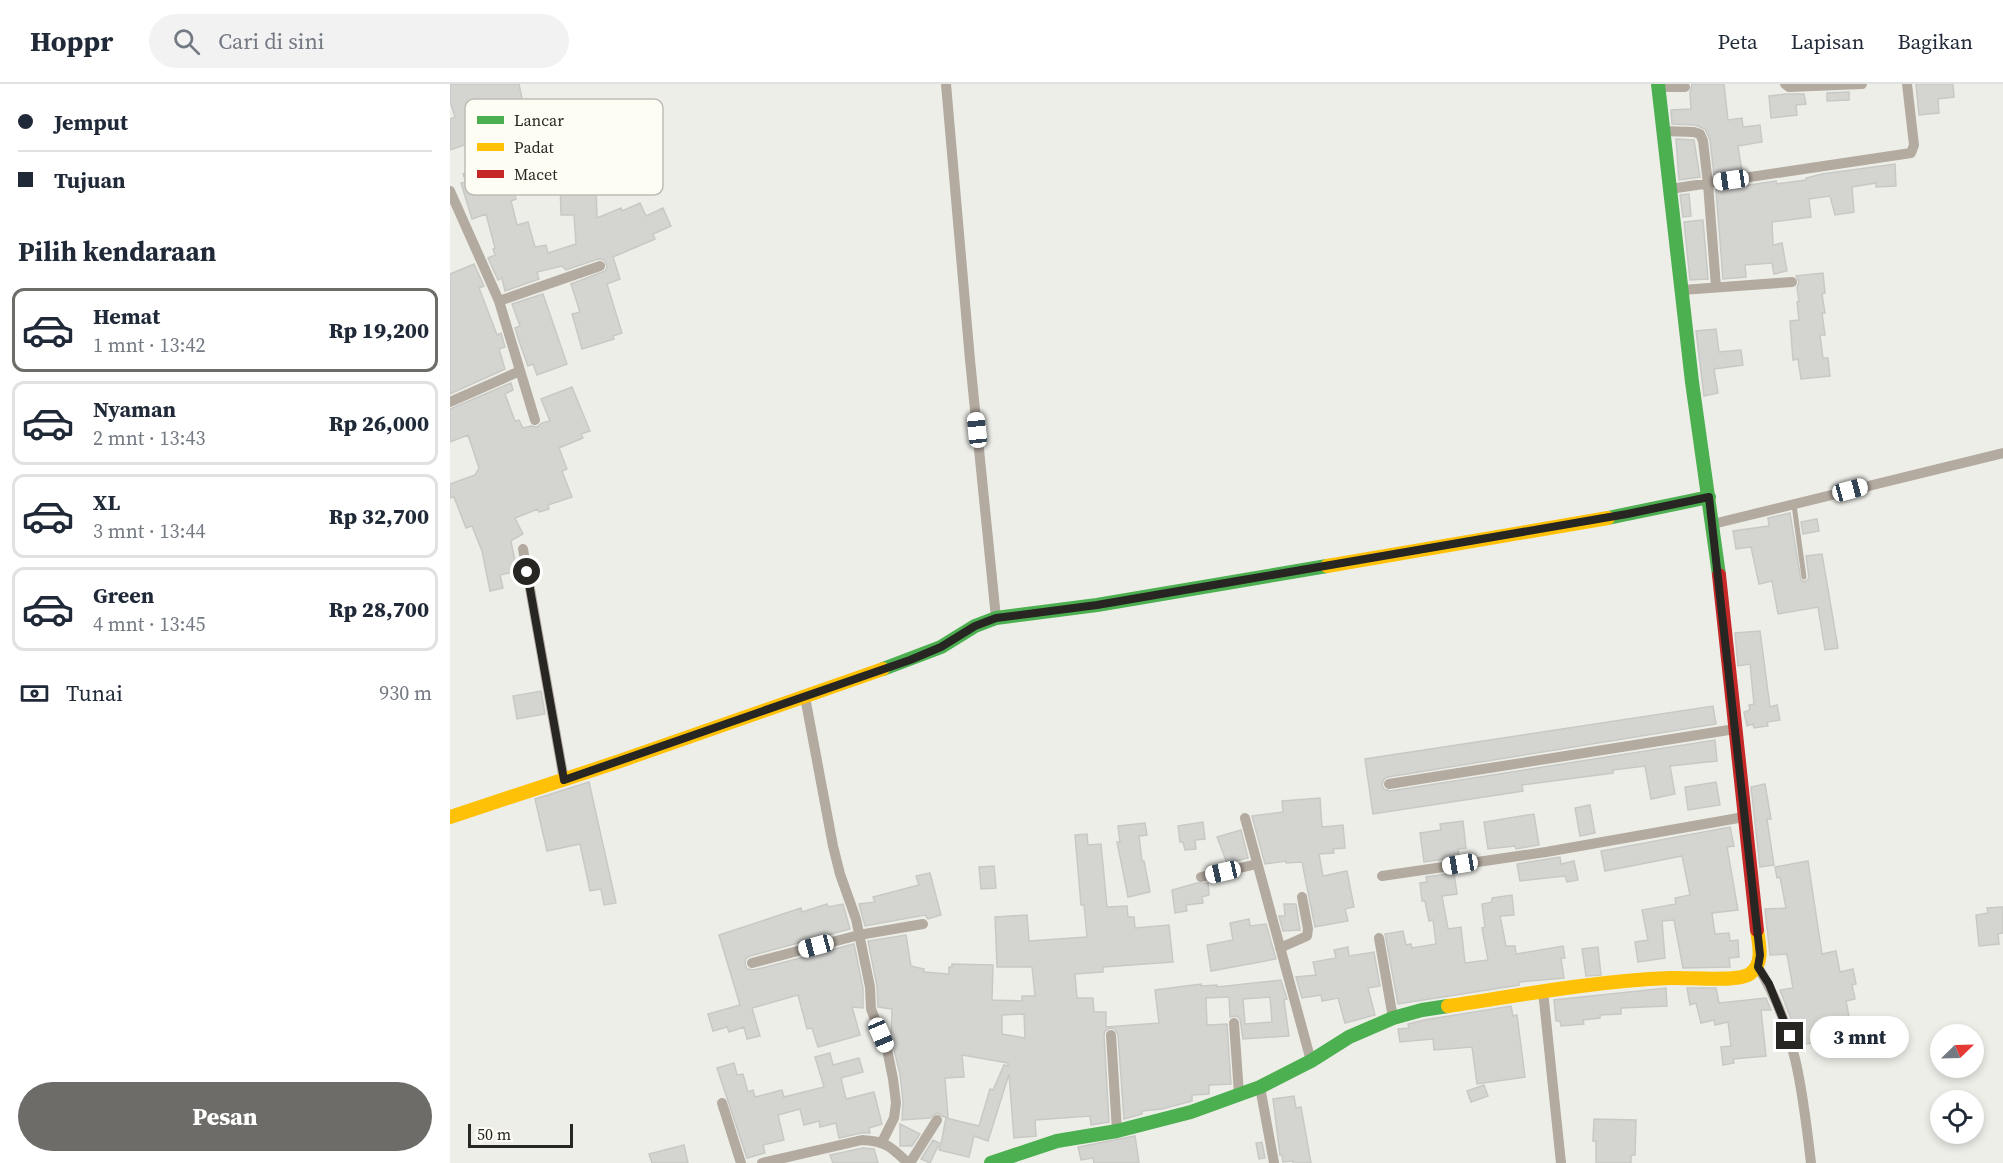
<!DOCTYPE html>
<html lang="id">
<meta charset="utf-8">
<style>
:root{--surface:#fff;--page:#f2f2f3;--text:#1f2937;--muted:#747a83;--line:#e0e1e3;--accent:#6d6c68}
body{margin:0;font-family:"Source Serif 4",serif;background:var(--page);color:var(--text);height:100vh;display:flex;flex-direction:column;font-size:22px;white-space:nowrap}
*{box-sizing:border-box;margin:0}
p{font-size:20px;color:var(--muted)}
.icon{flex:none;width:33px;height:33px;fill:none;stroke:currentColor;stroke-width:2;stroke-linecap:round;stroke-linejoin:round}
.map{position:relative;flex:1;overflow:hidden}
.panel{display:flex;flex-direction:column;background:var(--surface);width:450px}
.panel>*{flex:none}
.top-card{display:grid;align-content:center;height:132px;padding:0 18px;background:var(--surface)}
.needle{width:39px;rotate:67deg}
.fabs{position:absolute;left:1480px;top:940px;display:grid;gap:12px}
.fabs a{display:grid;place-items:center;width:54px;height:54px;border-radius:50%;background:var(--surface);box-shadow:0 3px 9px #0003;font-size:30px}
.scale{position:absolute;left:18px;bottom:15px;width:105px;box-sizing:border-box;padding-left:6px;border:3px solid #272623;border-top:0;font-size:16px;line-height:21px;white-space:nowrap;color:#272623;-webkit-text-stroke:4px #fefdf4;paint-order:stroke}
.end{position:absolute;width:27px;height:27px;margin:-14px;border:8px solid #272623;background:#fff;box-shadow:0 0 0 3px #fff}
.from{border-radius:50%}
.bubble{position:absolute;height:42px;border-radius:21px;background:var(--surface);box-shadow:0 3px 9px #0003;font-size:20px;font-weight:800;line-height:42px;text-align:center}
.car{position:absolute;width:18px;height:36px;margin:-18px -9px;border-radius:8px;box-shadow:0 0 4px 2px #0007;background:linear-gradient(#fff 24%,#345 0 40%,#fff 0 76%,#345 0 86%,#fff 0)}
.top-card b{display:flex;align-items:center;gap:21px;height:57px;font-size:22px}
.top-card b+b{border-top:2px solid var(--line)}
.top-card i{width:15px;height:15px;background:var(--text)}
ul{padding:0;list-style:none}
li{display:flex;align-items:center;gap:18px;height:84px;margin:0 12px 9px;padding:0 6px;border:3px solid var(--line);border-radius:12px}
li div{flex:1}
li b{display:block;font-size:22px}
li em{font-style:normal;font-weight:800}
li.on{border-color:var(--accent)}
li>.icon{width:54px;height:54px;stroke-width:1.5}
h2{padding:0 18px;font-size:27px;line-height:72px}
.pay{display:flex;align-items:center;gap:15px;height:66px;padding:0 18px;font-size:22px}
.pay p{margin-inline-start:auto}
.cta{display:flex;gap:12px;margin-top:auto;padding:12px 18px}
.cta a{flex:1;height:69px;border-radius:36px;background:var(--accent);color:#fff;font-size:24px;font-weight:800;line-height:69px;text-align:center}
header{display:flex;align-items:center;gap:36px;box-sizing:border-box;height:84px;padding:0 30px;background:var(--surface);border-bottom:2px solid var(--line)}
header strong{font-size:28px}
nav{display:flex;gap:33px;margin-inline-start:auto;font-size:21px}
.search{width:420px;height:54px;background:var(--page);display:flex;align-items:center;gap:15px;box-sizing:border-box;padding:0 21px;border-radius:33px;color:var(--muted);font-size:22px}
main{display:flex;flex:1;min-height:0}
.map>svg:first-child{display:block}
</style>
<header>
<strong>Hoppr</strong>
<div class="search"><svg class="icon" aria-label="search" viewBox="0 0 24 24"><circle cx="10" cy="10" r="6"/><path d="M15 15l6 6"/></svg>Cari di sini</div>
<nav><a>Peta</a><a>Lapisan</a><a>Bagikan</a></nav>
</header>
<main>
<section class="panel">
<div class="top-card">
<b><i class="from"></i>Jemput</b>
<b><i></i>Tujuan</b>
</div>
<h2>Pilih kendaraan</h2>
<ul>
<li class="on"><svg class="icon" aria-label="car" viewBox="0 0 24 24"><path d="M5 17H2v-5l4-1 3-4h7l3 4 3 1v5h-3M9 17h6M6 11h13"/><circle cx="7" cy="17" r="2"/><circle cx="17" cy="17" r="2"/></svg><div><b>Hemat</b><p>1 mnt · 13:42</p></div><em>Rp 19,200</em></li>
<li><svg class="icon" aria-label="car" viewBox="0 0 24 24"><path d="M5 17H2v-5l4-1 3-4h7l3 4 3 1v5h-3M9 17h6M6 11h13"/><circle cx="7" cy="17" r="2"/><circle cx="17" cy="17" r="2"/></svg><div><b>Nyaman</b><p>2 mnt · 13:43</p></div><em>Rp 26,000</em></li>
<li><svg class="icon" aria-label="car" viewBox="0 0 24 24"><path d="M5 17H2v-5l4-1 3-4h7l3 4 3 1v5h-3M9 17h6M6 11h13"/><circle cx="7" cy="17" r="2"/><circle cx="17" cy="17" r="2"/></svg><div><b>XL</b><p>3 mnt · 13:44</p></div><em>Rp 32,700</em></li>
<li><svg class="icon" aria-label="car" viewBox="0 0 24 24"><path d="M5 17H2v-5l4-1 3-4h7l3 4 3 1v5h-3M9 17h6M6 11h13"/><circle cx="7" cy="17" r="2"/><circle cx="17" cy="17" r="2"/></svg><div><b>Green</b><p>4 mnt · 13:45</p></div><em>Rp 28,700</em></li>
</ul>
<div class="pay"><svg class="icon" aria-label="cash" viewBox="0 0 24 24"><path d="M3 7h18v10H3z"/><circle cx="12" cy="12" r="2"/></svg>Tunai<p>930 m</p></div>
<div class="cta"><a>Pesan</a></div>
</section>
<div class="map">
<svg width="1553" height="1079" viewBox="0 0 1553 1079">
<rect width="100%" height="100%" fill="#eeeee9"/>
<path fill="#d4d5d1" stroke="#c8c9c5" stroke-width="1.5" fill-rule="evenodd" d="M0 0H69L72 15 60 18 63 42 22 47 26 57 0 66V35L5 33 0 17Z
M1242 0H1274L1278 36 1292 34 1293 43 1310 41 1312 58 1288 62 1292 87 1264 91 1260 56 1255 45 1245 41 1222 40 1221 26 1241 25 1240 9Z
M1466 0H1503L1504 13 1488 15 1489 29 1469 31Z
M1399 8V16L1377 17V9Z
M1337 10H1354L1356 20 1346 21 1347 31 1321 34 1319 12Z
M1226 55 1244 56 1250 93 1229 96Z
M1445 80 1446 102 1426 103V99L1402 103 1404 128 1385 131 1380 112 1359 115 1361 133 1322 138 1323 161 1332 159 1337 187 1324 190 1322 179 1295 181 1296 193 1273 195 1266 106 1326 97 1327 100 1356 96V94L1372 90Z
M41 81 45 93 54 90 59 105 63 103 66 115 61 117 67 141 78 138 85 163 96 161 98 169 126 160 124 131H111L110 98H121V102L146 101 147 134 171 124 172 127 190 119 196 132 213 124 221 142 203 150 205 155 163 173 170 195 157 200 172 249 163 252 164 255 132 265 122 230 130 228 121 200 155 187 157 183 154 176 148 175 116 186 112 182 87 188 89 195 55 207 52 194 48 196 38 174 45 171 43 165 45 164 36 130 22 135 11 99 16 98 13 90Z
M1239 110 1241 132 1233 133 1230 111Z
M1253 136 1258 195 1240 196 1234 138Z
M24 180 34 202 29 204 47 251 51 249 55 263 49 265 55 285 0 310V190Z
M1373 189 1375 209 1372 210 1375 229H1372L1375 251H1370L1373 274H1378L1380 292 1351 295 1348 275 1343 276 1340 237 1349 236 1347 218H1349L1347 203 1349 198 1346 192Z
M93 210 117 280 87 291 83 280 78 282 69 257 65 244 70 242 62 220Z
M1266 245 1269 268 1291 266 1293 281 1264 285 1268 309 1254 312 1246 247Z
M61 299 63 306 55 310 65 337 69 336 73 344 81 342 87 343 92 339 100 337 91 315 122 303 140 347 131 350 133 354 109 364 117 385 112 387 122 413 98 421 99 425 89 428 88 425 65 434 73 450 62 456 61 458 66 481H62L63 488 50 491 53 504 40 507 32 467 22 442 16 444 4 413 0 414V400L25 391 29 384 18 351 0 358V325Z
M1340 429 1351 496 1355 498 1359 494 1356 472 1372 470 1388 564 1375 566 1368 523 1328 530 1322 497 1309 500 1301 463 1286 465 1283 447 1319 442 1318 434Z
M1367 435 1369 447 1353 450 1351 438Z
M1310 547 1320 623 1327 621 1330 636 1317 638 1318 642 1304 644 1303 640 1297 642 1294 628 1300 626 1299 621 1304 620 1300 580 1288 582 1285 549Z
M91 607 95 630 67 635 63 612Z
M1263 622 1266 640 938 693 934 695 932 701 934 705 940 707 1265 656 1267 677 1220 682 1225 710 1201 715 1195 682 1163 686V689L1072 701 1073 707 923 730 915 675Z
M139 698 166 819 154 821 151 805 140 807 130 760 97 767 85 715Z
M1266 698 1270 721 1238 726 1235 703Z
M1315 700 1321 735H1317L1324 781 1310 783 1301 703Z
M870 714 872 743 893 741 895 764 883 765 884 769 869 770 873 792 897 787 904 823 895 825 898 837 865 843 852 778 836 779V777L815 780 802 732 833 728 832 717Z
M1140 721 1145 749 1130 752 1125 724Z
M1084 730 1089 761 1066 765 1065 762 1038 765 1034 738Z
M1013 737 1016 764 1008 765 1009 773 974 778 970 749 991 746 990 740Z
M753 738 755 755 745 756 746 765 735 766 733 758H730L728 742Z
M695 739 697 751 689 752 692 777H694L700 808 678 813 667 758H670L668 742Z
M1280 743 1284 762 1277 763 1288 826 1262 829 1265 850 1279 849 1280 857 1288 856 1289 873 1279 874 1280 883 1233 884 1224 836 1212 837 1215 874 1188 878 1185 858 1198 856 1192 826 1226 820 1225 814 1240 811 1232 772 1155 787 1151 767Z
M791 746 798 774 777 779 767 753Z
M637 750 638 761 651 760 657 823 677 822 678 833H684L685 844 719 841 723 878 653 883V888L625 890 627 914H643L644 928H656V943L709 939 705 906 751 900V902L767 901V903L831 896 837 915 834 916 839 952 793 955 790 935 787 932 780 933 779 913 756 914 757 941 777 940 781 1000 759 1001V1010L742 1011V1017L712 1025 692 1027V1030L674 1035 668 951 665 945 660 944 655 947 654 951 659 1038 641 1041 640 1032 585 1036 586 1052 564 1054 559 990 538 1057 524 1052 519 1073 489 1066 490 1062H488L480 1079 471 1075 483 1056 491 1060 496 1034 529 1042 540 1005 543 1006 554 981 558 982V979L512 971 514 993 495 994 498 1033H494L487 1029 480 1034 452 1036 453 1018 450 990 441 954 442 925 428 923 427 902 418 857 456 851 461 882 474 885V888L499 890V883H502V880L543 881 542 916 572 917V912H585L582 883H547L545 833 577 831 579 857 637 853 634 821H631L625 751ZM820 913 822 938 795 940 793 915ZM574 930 575 954 552 950V931Z
M1110 773 1111 780 1124 777 1128 796 1117 798 1115 792 1070 797 1067 780Z
M1358 777 1372 870 1386 867 1390 888 1403 885 1406 900 1402 901 1405 915 1396 917 1401 943 1389 946 1391 955 1349 961 1343 935H1341L1330 906 1343 904 1337 870 1320 871 1315 825 1336 824 1330 793 1327 794 1325 783Z
M544 782 546 804 531 805 529 783Z
M480 789 491 831 478 835 475 831 415 842 409 820 425 818 423 813 469 801 466 792Z
M1004 789 1007 810 992 812 998 845 1011 843 1015 879 1038 876 1032 844 1035 843 1032 820 1042 818V814L1062 811 1064 831 1050 832 1056 862H1065L1066 870 1113 862 1115 874H1111L1114 894 1069 898V901L948 920 935 850 953 847 956 861 961 860 962 864 986 860 983 836 979 837 975 817H972L970 799 977 798 976 793Z
M747 799H758L759 811 752 813 753 819 736 821 737 827 725 829 722 806Z
M377 820 378 823 393 820 400 845 300 872 296 874 295 880 297 885 304 886 404 860 413 904V924L402 923 410 951 368 963 362 944 357 945 348 911 302 924 310 952 297 955 294 943 279 948 277 943 263 947 258 930 290 921 269 851 351 824 352 828Z
M834 820H846L850 846 833 847 829 832H835Z
M1553 823V849L1548 850 1549 860 1529 862 1526 831 1538 829 1537 824Z
M799 835 800 842 816 840 826 875 761 887 757 861 783 856 780 839Z
M898 863 899 872 924 868 930 902 918 904 925 931 895 939 888 914 872 917 871 911 852 914 846 893 866 891 863 878 886 874 884 866Z
M1148 863 1151 891 1136 892 1132 865Z
M1216 904 1217 922 1171 924V930L1150 931V934L1133 936 1134 940 1111 942 1110 937H1106L1104 916Z
M1237 904H1266L1269 919 1316 914 1321 926H1311L1316 972 1283 975 1284 979 1273 981 1271 963 1281 962 1278 938 1265 941 1264 936 1251 939 1246 919 1240 921Z
M1061 922 1063 932 1067 931 1075 993 1027 1000 1022 963 984 966 983 955 950 958 948 945 959 944 958 940 974 936Z
M380 969 383 981 409 974 413 988 391 994 396 1015 424 1008 432 1040 419 1044 420 1049H411L389 1054 386 1039 370 1043 369 1037 354 1041 350 1025 328 1031 334 1056 313 1061 315 1069 297 1074 267 984 284 979 287 991 293 990 298 1008 303 1006 305 1013 332 1006 334 1013 374 1003 365 973Z
M1034 1001 1038 1012 1021 1018 1017 1007Z
M844 1012 846 1024 851 1023 861 1079H843V1077L833 1078 832 1071H830L823 1015Z
M1144 1035 1186 1036 1185 1071H1181V1079H1146V1057H1143Z
M450 1040 470 1050 462 1062H450Z
M685 1052 689 1079H644L643 1074 631 1076 628 1063Z
M812 1058 815 1074 809 1075 806 1059Z
M234 1061 238 1079H202L199 1070Z
M413 1064 424 1065 428 1079H383L380 1071Z"/>
<g fill="none" stroke-linecap="round" stroke-linejoin="round">
<path stroke="#b3aaa0" stroke-width="5" d="M1344 421 1354 493"/>
<path stroke="#b3aaa0" stroke-width="10" d="M496 0 520 276 546 534
M1335 0 1339 3 1412 0
M1208 3H1235
M1213 47 1244 48 1250 50 1253 57 1258 100 1266 203
M1220 105 1461 69 1464 61 1457 0
M0 107 49 217 85 336
M1232 206 1342 198
M49 217 150 182
M0 318 70 287
M1263 440 1553 369
M73 465 114 696
M355 613 383 762 390 790 406 835 420 903 421 925 437 965 443 995 446 1019 444 1034 432 1058
M939 700 1285 645
M795 734 861 977
M932 792 1096 768 1294 733
M751 793 807 780
M929 854 943 934
M830 864 857 852 858 845 852 813
M302 879 409 851 473 840
M1308 883C1346 944 1353 1010 1361 1079
M1093 907 1111 1079
M784 939 789 1010
M661 951 667 1047
M810 1003 824 1079
M272 1019 291 1079
M312 1079 412 1056C436 1057 441 1063 458 1079
M460 1079 487 1036"/>
<path stroke="#4caf50" stroke-width="14" d="M1208 0 1242 298 1269 491
M1158 434 1259 413
M433 585 491 563 525 542 546 534 647 521 877 482
M541 1079 607 1057 667 1047 741 1028 810 1003 861 977 899 953 943 934 972 926 998 922"/>
<path stroke="#ffc107" stroke-width="14" d="M877 482 1158 434
M0 733 170 677 433 585
M998 922C1071 911 1145 897 1220 894 1238 893 1290 899 1301 889 1314 879 1309 860 1307 846"/>
<path stroke="#c62828" stroke-width="14" d="M1269 491 1307 846"/>
</g>
<g fill="none" stroke-linecap="round" stroke-linejoin="round">
<path stroke="#272623" stroke-width="8" d="M77 488 114 696 460 576 491 563 525 542 546 534 647 521 787 497 1177 430 1259 413 1310 871 1308 883 1319 900 1340 952"/>
</g>
<rect x="15" y="15" width="198" height="96" rx="9" fill="#fefdf4" stroke="#bebcb5" stroke-width="1.5"/>
<rect x="27" y="32" width="27" height="8" fill="#4caf50"/>
<rect x="27" y="59" width="27" height="8" fill="#ffc107"/>
<rect x="27" y="86" width="27" height="8" fill="#c62828"/>
<g font-size="16" fill="#272623">
<text x="64" y="42">Lancar</text>
<text x="64" y="69">Padat</text>
<text x="64" y="96">Macet</text>
</g>
</svg>
<div class="fabs">
<a><svg class="needle" viewBox="-14 -14 28 28"><path d="M0-13l5 13h-10z" fill="#e53935"/><path d="M0 13l5-13h-10z" fill="#747a83"/></svg></a>
<a><svg class="icon" aria-label="locate" viewBox="0 0 24 24"><circle cx="12" cy="12" r="6"/><path d="M12 2v4M12 18v4M2 12h4M18 12h4"/></svg></a>
</div>
<div class="scale">50 m</div>
<i class="end from" style="left:77px;top:488px"></i>
<i class="end" style="left:1340px;top:952px"></i>
<div class="bubble" style="left:1360px;top:932px;width:99px">3 mnt</div>
<i class="car" style="left:1281px;top:96px;rotate:262deg"></i>
<i class="car" style="left:527px;top:346px;rotate:354deg"></i>
<i class="car" style="left:1400px;top:406px;rotate:75deg"></i>
<i class="car" style="left:1010px;top:780px;rotate:261deg"></i>
<i class="car" style="left:773px;top:788px;rotate:257deg"></i>
<i class="car" style="left:366px;top:862px;rotate:255deg"></i>
<i class="car" style="left:431px;top:951px;rotate:157deg"></i>
</div>
</main>
